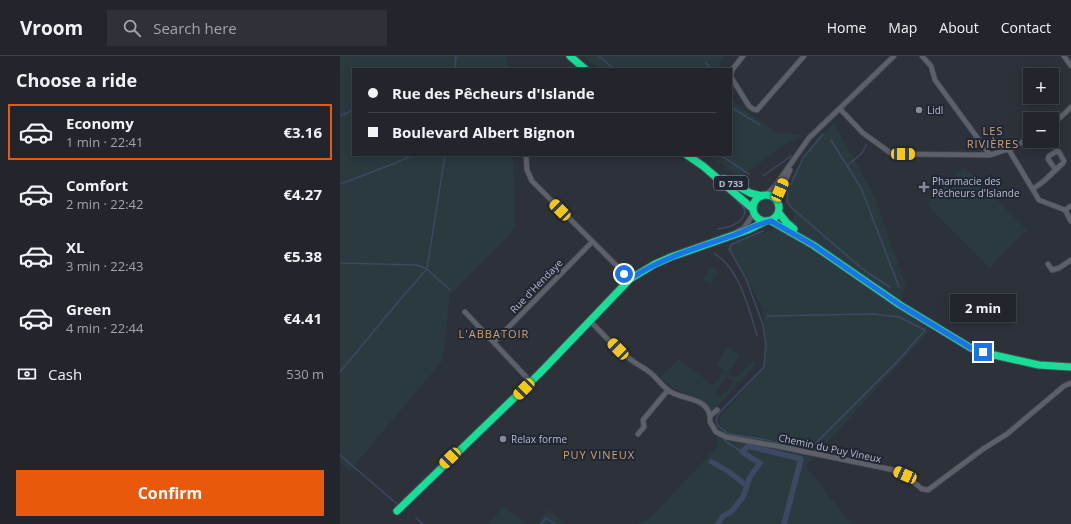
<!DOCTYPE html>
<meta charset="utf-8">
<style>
:root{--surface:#22252c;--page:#2e3138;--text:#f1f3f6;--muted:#a2a5a9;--line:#3f4248;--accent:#ea580c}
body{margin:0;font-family:"Open Sans",sans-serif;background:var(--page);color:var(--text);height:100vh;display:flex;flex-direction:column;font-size:15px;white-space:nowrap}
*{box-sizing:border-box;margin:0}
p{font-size:13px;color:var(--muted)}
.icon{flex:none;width:22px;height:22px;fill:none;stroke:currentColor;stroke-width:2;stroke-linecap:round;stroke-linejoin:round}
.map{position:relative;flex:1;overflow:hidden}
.details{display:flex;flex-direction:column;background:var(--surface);width:340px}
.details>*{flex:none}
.guide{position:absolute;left:12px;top:12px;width:380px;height:88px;border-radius:0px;box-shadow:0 2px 10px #0003,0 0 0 1px var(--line);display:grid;align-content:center;height:88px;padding:0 16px;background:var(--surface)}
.controls{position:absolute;left:683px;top:12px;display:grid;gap:8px}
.controls a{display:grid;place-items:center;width:36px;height:36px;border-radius:0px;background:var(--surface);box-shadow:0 2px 10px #0003,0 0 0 1px var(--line);font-size:20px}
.end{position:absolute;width:18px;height:18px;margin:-9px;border:5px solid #1a73e8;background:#fff;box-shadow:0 0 0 2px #fff}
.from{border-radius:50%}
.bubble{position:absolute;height:28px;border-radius:0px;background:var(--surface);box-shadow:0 2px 10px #0003,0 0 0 1px var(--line);font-size:13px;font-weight:700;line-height:28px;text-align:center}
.car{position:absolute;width:12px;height:24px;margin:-12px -6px;border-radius:5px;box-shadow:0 0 3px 1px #0007;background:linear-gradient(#f5c518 24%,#345 0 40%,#f5c518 0 76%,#345 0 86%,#f5c518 0)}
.guide b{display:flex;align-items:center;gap:14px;height:38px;font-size:15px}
.guide b+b{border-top:1px solid var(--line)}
.guide i{width:10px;height:10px;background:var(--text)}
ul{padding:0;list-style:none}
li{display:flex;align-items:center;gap:12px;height:56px;margin:0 8px 6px;padding:0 8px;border:2px solid transparent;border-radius:0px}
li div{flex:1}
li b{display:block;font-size:15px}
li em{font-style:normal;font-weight:700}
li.on{border-color:var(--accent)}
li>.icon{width:36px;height:36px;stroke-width:1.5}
h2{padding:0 16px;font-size:18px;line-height:48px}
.pay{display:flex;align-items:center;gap:10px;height:44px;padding:0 16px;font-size:15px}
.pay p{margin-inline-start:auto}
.primary-button{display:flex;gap:8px;margin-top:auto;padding:8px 16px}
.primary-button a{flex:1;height:46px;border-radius:0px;background:var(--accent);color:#fff;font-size:16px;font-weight:700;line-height:46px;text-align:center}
header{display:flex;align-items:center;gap:24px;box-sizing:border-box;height:56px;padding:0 20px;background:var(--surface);border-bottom:1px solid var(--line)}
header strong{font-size:19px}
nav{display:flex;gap:22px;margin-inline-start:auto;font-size:14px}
.search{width:280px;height:36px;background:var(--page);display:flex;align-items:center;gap:10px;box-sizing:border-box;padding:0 14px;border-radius:0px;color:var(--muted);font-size:15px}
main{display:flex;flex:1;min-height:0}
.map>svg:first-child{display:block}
</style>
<header>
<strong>Vroom</strong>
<div class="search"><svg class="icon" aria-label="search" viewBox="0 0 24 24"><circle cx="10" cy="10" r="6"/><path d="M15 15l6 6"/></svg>Search here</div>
<nav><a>Home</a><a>Map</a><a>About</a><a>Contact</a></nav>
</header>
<main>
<section class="details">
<h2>Choose a ride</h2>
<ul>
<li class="on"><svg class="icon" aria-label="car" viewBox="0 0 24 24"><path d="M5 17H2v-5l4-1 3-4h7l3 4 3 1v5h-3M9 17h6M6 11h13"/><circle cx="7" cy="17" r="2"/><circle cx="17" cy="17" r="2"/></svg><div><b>Economy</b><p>1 min · 22:41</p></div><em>€3.16</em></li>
<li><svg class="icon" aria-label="car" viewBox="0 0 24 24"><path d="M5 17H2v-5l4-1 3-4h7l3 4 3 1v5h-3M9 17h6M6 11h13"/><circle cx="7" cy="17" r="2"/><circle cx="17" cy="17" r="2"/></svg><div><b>Comfort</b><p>2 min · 22:42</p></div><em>€4.27</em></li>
<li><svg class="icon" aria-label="car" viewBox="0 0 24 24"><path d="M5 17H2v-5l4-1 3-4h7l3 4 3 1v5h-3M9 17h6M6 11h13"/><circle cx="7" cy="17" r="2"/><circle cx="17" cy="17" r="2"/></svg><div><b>XL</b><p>3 min · 22:43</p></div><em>€5.38</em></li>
<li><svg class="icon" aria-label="car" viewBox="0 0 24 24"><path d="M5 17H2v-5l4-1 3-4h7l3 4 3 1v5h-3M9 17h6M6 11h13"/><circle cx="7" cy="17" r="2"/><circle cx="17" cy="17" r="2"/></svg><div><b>Green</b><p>4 min · 22:44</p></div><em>€4.41</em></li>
</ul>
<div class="pay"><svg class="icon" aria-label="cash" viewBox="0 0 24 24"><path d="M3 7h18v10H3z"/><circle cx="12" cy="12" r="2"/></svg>Cash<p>530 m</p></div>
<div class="primary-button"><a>Confirm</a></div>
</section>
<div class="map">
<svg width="731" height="468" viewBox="0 0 731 468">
<rect width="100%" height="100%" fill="#2d313a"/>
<path fill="#2a3a3f" d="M0 0H167L168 13H13V99H173L176 172 110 239 103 304 10 415 0 406Z
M244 0H383L379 13H259Z
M391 42 398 49 435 76 464 80 442 90 400 122 368 99H391Z
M494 67 534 139 566 230 558 252 590 274 466 410 511 468H297L310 462 376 392 380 361 424 311V254L386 189 439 172 455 161 442 135 471 91Z
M624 110 687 174 649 212 586 148Z
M417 151a9 9 0 1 1 18 0a9 9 0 1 1-18 0Z
M371 210 379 215 370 228 362 223Z
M388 291 400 299 388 317 376 309Z
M339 303 373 329 383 316 396 322 411 306 417 307 401 325 396 327 386 321 375 337 379 341 389 333 392 326 396 330 375 353H372L361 344 334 333 320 321Z
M163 450 187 468H149Z
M209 453 225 468H196Z"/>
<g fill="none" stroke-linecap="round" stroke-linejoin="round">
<path stroke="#3d4863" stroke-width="1.5" d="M259 0 274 13
M366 7 372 13
M115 13 116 0
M391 51 420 69
M0 60 13 54
M483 78 463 102 448 135 447 146 450 150 461 160 525 215 550 231
M491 84 521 132 559 231
M380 99 409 118
M507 110 522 97 526 89
M423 120 451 100
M0 128 53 108 73 99
M378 173C390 171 400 169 405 157L404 152 396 144
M423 175 392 188 389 193 406 223 423 269 426 289 424 311 379 357 376 364 378 370 389 378 422 383 458 392
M375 198C399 212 409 253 417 279
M0 207 77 209 87 213 110 234
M427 260 532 258 559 261 585 274 557 306 471 392
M0 316 63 240 87 213 105 99
M385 375V385L402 396
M0 399 57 448
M76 462 83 468
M201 468 206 462 215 468"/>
<path stroke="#3d4863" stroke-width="5.5" d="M372 406 389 416 407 430
M378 468 383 460 391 456 403 441 410 421 420 407 402 396 408 390 461 403 444 468"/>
<defs>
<path id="street" d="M582 0 591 10 595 24 650 99
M724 0 731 10
M391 19 392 14 403 0
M391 21 409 50 413 53 417 54 464 0
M500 53 523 77 552 98 650 99 665 94H669L690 81
M712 67 721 61 731 51
M669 94 699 144 725 154 731 165
M186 99 187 114 192 125 290 223
M693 133 704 125 723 107 724 105 719 96 717 95 709 100 708 103 715 113
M426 139 435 130 469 82 554 0
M437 145 441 134 450 114
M725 154 731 150
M398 175 404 172 414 157
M708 208 712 214 719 212 731 204
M125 256 191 326
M250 265C263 278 275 292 290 303 296 308 303 311 308 315 317 321 322 331 331 336 344 344 366 341 370 360
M154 286 252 186
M377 354 370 360V366L376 376 386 381 447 392 554 414 565 419 582 433 588 434 643 393 667 378 724 330 731 327
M298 378 304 371 303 364 328 334"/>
<path id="fast" d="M230 0 245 13
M347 99 363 110 413 153
M384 123 410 137 422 140
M413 152a13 13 0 1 1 26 0a13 13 0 1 1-26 0Z
M439 157 447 167 454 173
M431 165 473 189 560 249 631 292 654 299 699 309 731 311
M57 455 200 317 290 223 315 208 331 201 408 174 426 165"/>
</defs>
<use href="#street" stroke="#494c53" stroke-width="6"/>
<use href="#fast" stroke="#4b4e57" stroke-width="9"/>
<use href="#street" stroke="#5d6068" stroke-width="4.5"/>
<use href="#fast" stroke="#16e098" stroke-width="7"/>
</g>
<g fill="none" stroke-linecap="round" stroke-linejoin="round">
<path stroke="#1a73e8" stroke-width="5" d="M284 218 290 223C323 201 355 193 391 180 405 175 417 168 431 165L473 189 560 249 631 292 643 296"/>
</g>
<g fill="#878b98" stroke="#202635" stroke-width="1.5">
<circle cx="579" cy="54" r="4"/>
<path d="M582 125h4v4h4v4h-4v4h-4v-4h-4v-4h4z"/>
<circle cx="163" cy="383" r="4"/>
</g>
<g text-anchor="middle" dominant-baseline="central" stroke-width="4" stroke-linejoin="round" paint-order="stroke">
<rect fill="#202635" stroke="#8a8f9d" stroke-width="1" x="374" y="120" width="34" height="14" rx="3"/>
<g font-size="9" font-weight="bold" fill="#b8bcca">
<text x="391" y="127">D 733</text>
</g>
<g font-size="10" fill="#b8bcca" stroke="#202635" text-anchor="start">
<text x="587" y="54">Lidl</text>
<text x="592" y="125">Pharmacie des<tspan x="592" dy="12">Pêcheurs d'Islande</tspan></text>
<text x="171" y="383">Relax forme</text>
</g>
<g font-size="10" fill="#b8bcca" stroke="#202635">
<text transform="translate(196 230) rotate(-46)">Rue d'Hendaye</text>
<text transform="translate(490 392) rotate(12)">Chemin du Puy Vineux</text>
</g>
<g font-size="11" letter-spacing="1" fill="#cfa56e" stroke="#202635">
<text x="653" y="74">LES<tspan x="653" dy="13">RIVIÈRES</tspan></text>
<text x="154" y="277">L'ABBATOIR</text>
<text x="259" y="398">PUY VINEUX</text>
</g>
</g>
</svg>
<div class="controls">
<a>+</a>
<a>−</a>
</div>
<i class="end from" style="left:284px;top:218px"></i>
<i class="end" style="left:643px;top:296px"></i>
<div class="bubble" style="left:610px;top:238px;width:66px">2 min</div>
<i class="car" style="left:563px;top:98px;rotate:90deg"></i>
<i class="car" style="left:440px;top:134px;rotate:24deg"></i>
<i class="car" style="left:220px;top:154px;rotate:315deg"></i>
<i class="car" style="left:278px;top:293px;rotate:316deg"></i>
<i class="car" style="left:184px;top:333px;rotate:225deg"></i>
<i class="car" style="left:110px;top:402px;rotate:226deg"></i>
<i class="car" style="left:565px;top:419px;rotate:294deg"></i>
<div class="guide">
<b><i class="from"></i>Rue des Pêcheurs d'Islande</b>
<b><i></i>Boulevard Albert Bignon</b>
</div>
</div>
</main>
